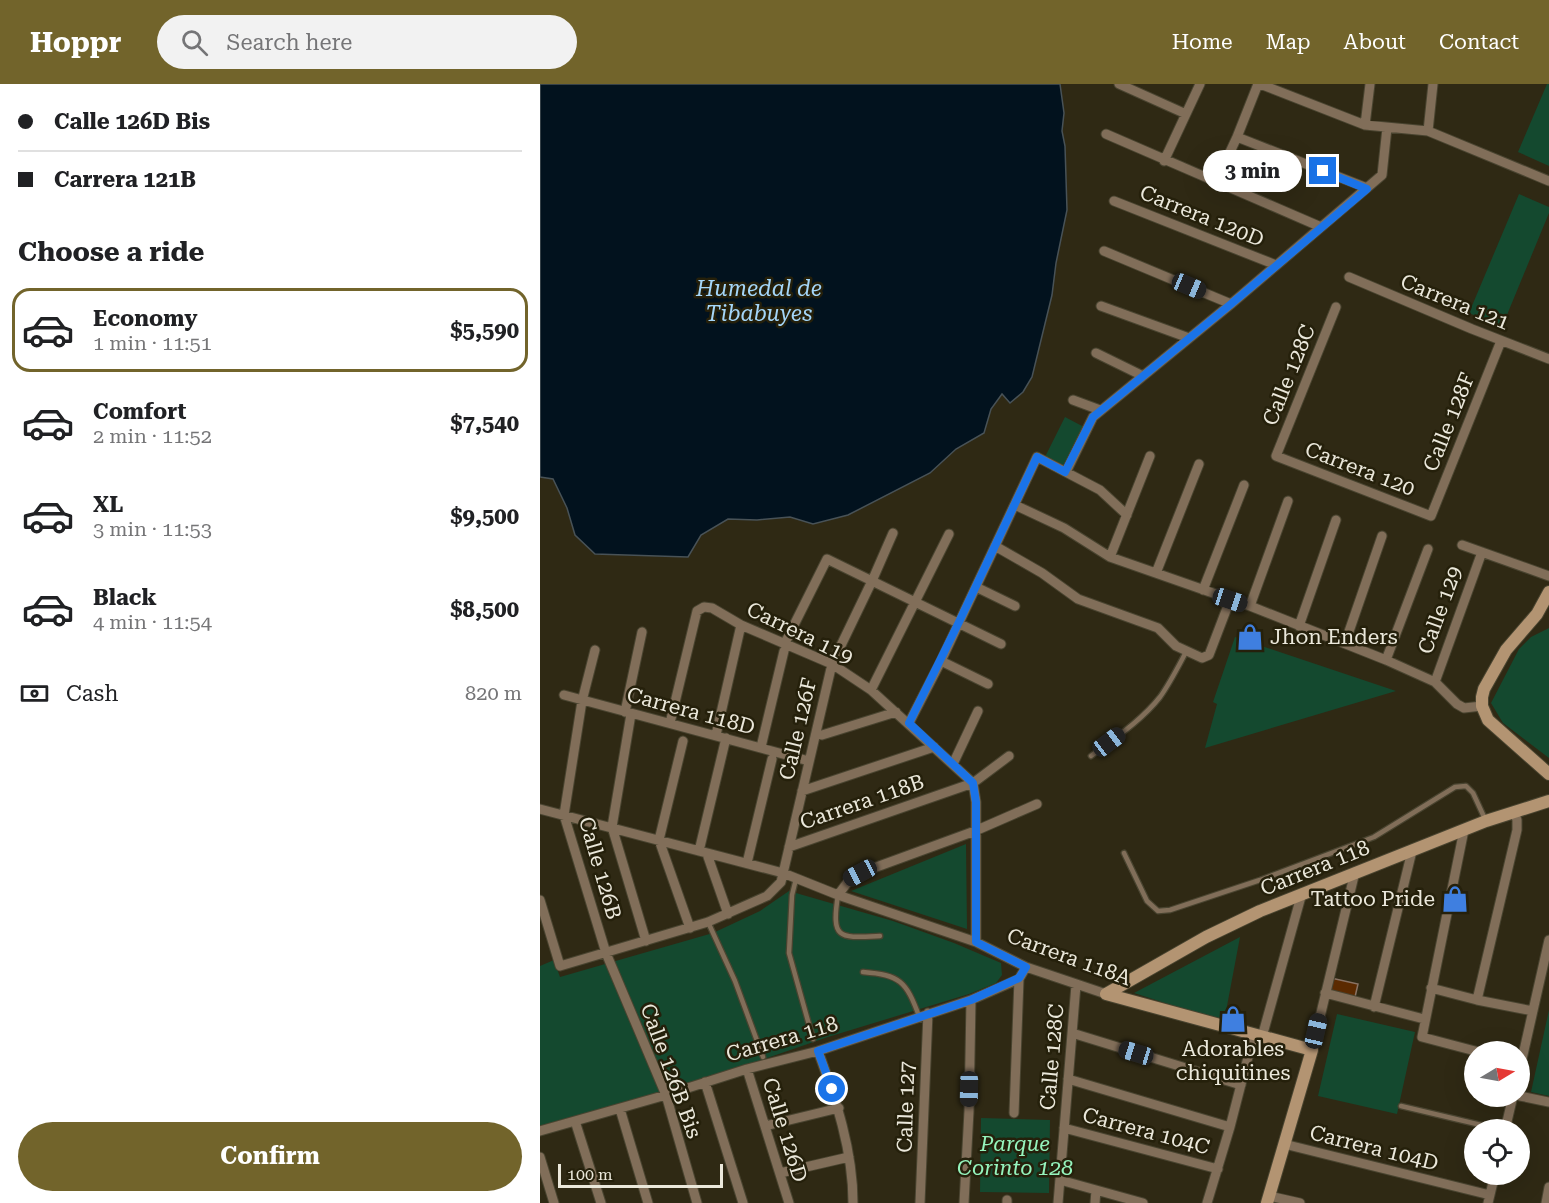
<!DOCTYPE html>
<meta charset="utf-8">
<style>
:root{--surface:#fff;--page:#f2f2f2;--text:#202124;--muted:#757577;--line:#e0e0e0;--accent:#72642b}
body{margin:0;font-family:"Roboto Serif",serif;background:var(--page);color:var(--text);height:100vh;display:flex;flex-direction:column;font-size:22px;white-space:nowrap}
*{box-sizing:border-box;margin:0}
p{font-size:20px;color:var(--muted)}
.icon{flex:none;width:33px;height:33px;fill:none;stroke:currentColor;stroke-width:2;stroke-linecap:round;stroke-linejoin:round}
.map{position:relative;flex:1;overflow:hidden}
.drawer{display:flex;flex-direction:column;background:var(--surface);width:540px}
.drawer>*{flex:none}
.banner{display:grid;align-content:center;height:132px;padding:0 18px;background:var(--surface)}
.needle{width:39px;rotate:80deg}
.tools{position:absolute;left:924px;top:957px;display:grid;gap:12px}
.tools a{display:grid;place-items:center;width:66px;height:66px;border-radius:50%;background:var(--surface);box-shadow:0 6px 24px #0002;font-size:30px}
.scale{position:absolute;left:18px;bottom:15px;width:165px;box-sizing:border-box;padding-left:6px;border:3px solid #ebe8db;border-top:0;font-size:16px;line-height:21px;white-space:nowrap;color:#ebe8db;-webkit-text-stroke:4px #25200b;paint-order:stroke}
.end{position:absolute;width:27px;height:27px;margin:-14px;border:8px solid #1a73e8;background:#fff;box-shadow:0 0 0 3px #fff}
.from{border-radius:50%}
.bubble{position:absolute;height:42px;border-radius:21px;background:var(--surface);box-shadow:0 6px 24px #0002;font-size:20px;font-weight:700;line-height:42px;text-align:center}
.car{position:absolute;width:18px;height:36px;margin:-18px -9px;border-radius:8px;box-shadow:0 0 4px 2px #0007;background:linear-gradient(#222 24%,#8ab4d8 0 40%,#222 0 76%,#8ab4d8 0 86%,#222 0)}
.banner b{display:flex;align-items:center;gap:21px;height:57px;font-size:22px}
.banner b+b{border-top:2px solid var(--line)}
.banner i{width:15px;height:15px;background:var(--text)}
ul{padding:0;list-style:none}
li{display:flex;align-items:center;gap:18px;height:84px;margin:0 12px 9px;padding:0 6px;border:3px solid transparent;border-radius:18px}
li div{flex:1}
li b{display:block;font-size:22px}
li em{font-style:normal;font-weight:700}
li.selected{border-color:var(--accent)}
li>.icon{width:54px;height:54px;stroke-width:1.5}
h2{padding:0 18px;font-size:27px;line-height:72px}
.pay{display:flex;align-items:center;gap:15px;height:66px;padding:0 18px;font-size:22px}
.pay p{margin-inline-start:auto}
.action{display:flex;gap:12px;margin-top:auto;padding:12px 18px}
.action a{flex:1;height:69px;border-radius:36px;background:var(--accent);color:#fff;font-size:24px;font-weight:700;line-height:69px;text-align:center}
header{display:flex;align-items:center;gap:36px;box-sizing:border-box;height:84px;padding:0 30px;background:var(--accent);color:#fff}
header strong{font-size:28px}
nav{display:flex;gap:33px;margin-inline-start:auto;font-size:21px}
.search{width:420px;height:54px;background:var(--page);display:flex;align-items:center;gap:15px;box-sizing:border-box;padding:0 21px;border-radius:33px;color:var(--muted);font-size:22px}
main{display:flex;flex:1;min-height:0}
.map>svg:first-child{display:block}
</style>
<header>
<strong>Hoppr</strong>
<div class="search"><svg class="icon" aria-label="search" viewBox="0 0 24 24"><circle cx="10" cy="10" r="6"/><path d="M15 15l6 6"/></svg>Search here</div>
<nav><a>Home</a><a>Map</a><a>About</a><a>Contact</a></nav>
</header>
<main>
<section class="drawer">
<div class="banner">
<b><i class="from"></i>Calle 126D Bis</b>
<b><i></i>Carrera 121B</b>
</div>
<h2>Choose a ride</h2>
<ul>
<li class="selected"><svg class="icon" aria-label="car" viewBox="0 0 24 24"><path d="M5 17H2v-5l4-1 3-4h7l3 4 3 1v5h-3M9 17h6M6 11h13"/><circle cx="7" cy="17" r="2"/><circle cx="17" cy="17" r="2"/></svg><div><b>Economy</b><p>1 min · 11:51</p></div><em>$5,590</em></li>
<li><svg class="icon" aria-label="car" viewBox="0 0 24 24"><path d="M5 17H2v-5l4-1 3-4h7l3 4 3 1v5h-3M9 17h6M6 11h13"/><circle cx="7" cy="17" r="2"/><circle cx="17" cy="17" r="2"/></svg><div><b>Comfort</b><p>2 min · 11:52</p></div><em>$7,540</em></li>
<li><svg class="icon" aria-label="car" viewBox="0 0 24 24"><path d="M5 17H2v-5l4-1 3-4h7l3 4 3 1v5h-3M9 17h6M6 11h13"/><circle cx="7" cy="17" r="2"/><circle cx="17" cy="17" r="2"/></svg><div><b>XL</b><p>3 min · 11:53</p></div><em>$9,500</em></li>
<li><svg class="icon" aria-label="car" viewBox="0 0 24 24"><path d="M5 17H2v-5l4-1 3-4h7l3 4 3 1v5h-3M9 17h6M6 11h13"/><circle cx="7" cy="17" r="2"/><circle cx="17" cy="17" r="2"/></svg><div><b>Black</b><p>4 min · 11:54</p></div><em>$8,500</em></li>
</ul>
<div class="pay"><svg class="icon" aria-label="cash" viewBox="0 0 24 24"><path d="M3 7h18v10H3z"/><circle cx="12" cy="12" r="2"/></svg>Cash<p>820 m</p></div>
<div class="action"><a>Confirm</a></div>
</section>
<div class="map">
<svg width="1009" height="1119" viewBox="0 0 1009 1119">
<rect width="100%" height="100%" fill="#2f2914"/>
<path fill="#14492f" d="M1007 0H1009V82L978 68Z
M979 110 1009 123V129L962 243 929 229Z
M525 333 544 343 524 383 505 373Z
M1009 544V674L963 639 951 619 979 565 991 553Z
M695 553 856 607 665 664 677 620 673 618Z
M426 760 427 845 311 807Z
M249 807 353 837 414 859 461 879 462 891 456 899 429 910 288 953 183 989 0 1046V882L14 876 20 893 173 849 220 827Z
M700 853 684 938 594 909Z
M1009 926V1012L991 1008Z
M797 930 875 948 857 1030 778 1012Z
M441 1034 510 1036 509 1109 440 1108Z"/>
<path fill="#02121e" stroke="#485257" stroke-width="1.5" d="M0 0H520L524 29 522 47 525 62 527 126 516 179 512 211 492 293 483 308 470 319 462 310 451 325 444 349 416 365 390 389 308 431 273 440 250 433 217 436 188 435 161 451 148 473 55 470 35 451 27 424 13 395 0 393Z"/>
<path fill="#5b2a00" stroke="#897364" stroke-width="1.5" d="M791 894 818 900 815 913 788 906Z"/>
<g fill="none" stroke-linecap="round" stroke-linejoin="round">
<defs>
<path id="lane" d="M551 672C575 654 602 636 620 613 630 599 638 583 646 568
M584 769 607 817 618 827 630 826 720 796 834 753 915 703 926 702 933 709 945 735
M256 795 252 811 249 869 273 955
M298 811C291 856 299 854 340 852
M168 838 195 897 223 973
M323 888C360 891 366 897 379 932
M861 1022 962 1046"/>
<path id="street" d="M579 0 646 30
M720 0 825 41 888 47 1009 97
M825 41 830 0
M888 47 893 0
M566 50 781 143
M697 53 827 104
M624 77 660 0
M676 98 697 53 718 0
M574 117 736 181
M564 167 691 220
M809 193 932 245 1009 275
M561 222 649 254
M796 223 736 372 891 432 961 257
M556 269 603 292
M533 316 560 326
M526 388 553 333 691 220 842 91 847 44
M475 421 524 444 570 473 710 522 846 576 895 598 917 620 924 624 942 622
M922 461 1009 492
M455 462 502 489 538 515 618 544 636 562 662 574 669 571 690 516
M570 473 610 372
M616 489 659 380
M436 503 475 522
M663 506 704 401
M710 522 748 417
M759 542 796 436
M245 559 287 475 461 560
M805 559 842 452
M55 566 42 617 24 731 66 869 126 1011 157 1119
M846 576 888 465
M401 577 448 600
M895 598 942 468
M331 606 409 450
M24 611 269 677
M85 628 102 548
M91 630 72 743 106 857
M130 639 157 527 164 523 172 524 201 541 292 580 331 606 433 699 436 718V858
M369 639 401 577 497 373 560 406 587 431
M176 651 201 541
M282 651 356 628
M143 657 119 756 150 844
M221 663 244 567
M413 680 438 627
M262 707 394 663
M0 725 243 789 298 811 436 858 486 883 566 910
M924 746 882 953 939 968
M249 763 433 699 469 672
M159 767 186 654
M167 770 188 830
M207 779 232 675
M298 811 310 795 320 789 435 747 497 720
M0 816 20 882 168 838 227 812 241 798 292 580 332 497 353 449
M891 904 937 916 993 927
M785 909 884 935
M937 916 977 746V736L974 728
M834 923 872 767
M532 949 701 1001
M722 953 762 809
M772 966 815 788
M278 967C296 1016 313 1066 313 1119
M980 984 1009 856
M207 985 249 1119
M528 995 690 1043
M165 998 203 1119
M980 1012 1009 1018
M80 1025 108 1119
M474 1029 479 895
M35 1037 61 1119
M225 1042 299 1024
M524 1044 678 1085
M965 1046 973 1012
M0 1047 126 1011 207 985 278 967 431 916 479 895 486 883
M744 1060 950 1111
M0 1073 14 1119
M240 1089 309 1073
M520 1096 603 1119
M729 1112 760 1119
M380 1119 388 929
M424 1119 429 1027 431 916
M467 1119V1116
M518 1119 536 901
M555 1119 556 1106
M667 1119 690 1043 714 950
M948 1119 955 1090
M1006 1119 1009 1103"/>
<path id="secondary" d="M1009 508 997 530 966 566 944 605 942 613V622L948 636 1009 690
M566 910 666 853 720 827 946 737 1009 717
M566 910 772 966 727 1119"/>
</defs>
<use href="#lane" stroke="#494430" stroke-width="7"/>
<use href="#street" stroke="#494430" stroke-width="11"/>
<use href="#secondary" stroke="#494430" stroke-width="14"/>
<use href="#lane" stroke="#816e59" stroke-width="4.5"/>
<use href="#street" stroke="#816e59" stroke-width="9"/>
<use href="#secondary" stroke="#b39472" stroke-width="12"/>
</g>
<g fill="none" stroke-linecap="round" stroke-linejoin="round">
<path stroke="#1a73e8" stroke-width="8" d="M292 1005 278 967 431 916 479 894 486 883 436 858V718L433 699 369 639 419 538 497 373 525 388 553 333 691 220 827 105 783 87"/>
</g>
<defs>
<symbol id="shop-bare" viewBox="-9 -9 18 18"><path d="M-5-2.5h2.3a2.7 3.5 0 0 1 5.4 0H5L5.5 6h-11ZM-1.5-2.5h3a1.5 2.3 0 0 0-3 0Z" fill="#3f7fe0" stroke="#25200b" stroke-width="2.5" paint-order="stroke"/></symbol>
</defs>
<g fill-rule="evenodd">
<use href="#shop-bare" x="691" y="534" width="38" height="38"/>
<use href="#shop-bare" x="896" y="796" width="38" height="38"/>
<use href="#shop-bare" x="674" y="916" width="38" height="38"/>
</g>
<g text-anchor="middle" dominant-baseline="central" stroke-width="5" stroke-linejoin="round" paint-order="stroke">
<g font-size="21" fill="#ebe8db" stroke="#25200b">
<text transform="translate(662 132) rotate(22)">Carrera 120D</text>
<text transform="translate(915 218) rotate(22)">Carrera 121</text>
<text transform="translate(749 291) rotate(-68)">Calle 128C</text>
<text transform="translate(909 338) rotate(-68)">Calle 128F</text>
<text transform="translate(820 385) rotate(21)">Carrera 120</text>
<text transform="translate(900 526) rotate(-70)">Calle 129</text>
<text transform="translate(260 549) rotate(26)">Carrera 119</text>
<text transform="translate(151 627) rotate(15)">Carrera 118D</text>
<text transform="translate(258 645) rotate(-77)">Calle 126F</text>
<text transform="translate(322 718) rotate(-19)">Carrera 118B</text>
<text transform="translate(60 784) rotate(74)">Calle 126B</text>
<text transform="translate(775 784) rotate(-22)">Carrera 118</text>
<text transform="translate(529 873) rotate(20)">Carrera 118A</text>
<text transform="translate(242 955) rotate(-16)">Carrera 118</text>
<text transform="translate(512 973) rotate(-85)">Calle 128C</text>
<text transform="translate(131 987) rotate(70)">Calle 126B Bis</text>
<text transform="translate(366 1023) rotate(-88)">Calle 127</text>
<text transform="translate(245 1046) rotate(73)">Calle 126D</text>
<text transform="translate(606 1047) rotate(15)">Carrera 104C</text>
<text transform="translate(834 1064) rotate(14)">Carrera 104D</text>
</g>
<g font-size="21" fill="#ebe8db" stroke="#25200b" text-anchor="start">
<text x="730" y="553">Jhon Enders</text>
<text x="895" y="815" text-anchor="end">Tattoo Pride</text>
<text x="693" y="965" text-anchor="middle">Adorables<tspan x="693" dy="24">chiquitines</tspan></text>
</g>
<g font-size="21" font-style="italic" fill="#95f4bd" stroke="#25200b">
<text x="475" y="1060">Parque<tspan x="475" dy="24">Corinto 128</tspan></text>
</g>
<g font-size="22" font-style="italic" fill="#a4d6f9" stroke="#25200b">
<text x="219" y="204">Humedal de<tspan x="219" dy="25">Tibabuyes</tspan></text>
</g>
</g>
</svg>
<div class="tools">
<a><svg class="needle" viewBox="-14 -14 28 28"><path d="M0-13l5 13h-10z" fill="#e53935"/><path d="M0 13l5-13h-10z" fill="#757577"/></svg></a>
<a><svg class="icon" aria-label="locate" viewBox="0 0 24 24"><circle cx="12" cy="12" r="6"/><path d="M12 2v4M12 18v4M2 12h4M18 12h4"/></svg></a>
</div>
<div class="scale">100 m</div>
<i class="end from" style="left:292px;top:1005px"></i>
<i class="end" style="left:783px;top:87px"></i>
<div class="bubble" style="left:663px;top:66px;width:99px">3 min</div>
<i class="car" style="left:649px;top:202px;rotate:113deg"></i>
<i class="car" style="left:690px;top:516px;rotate:108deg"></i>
<i class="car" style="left:569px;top:658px;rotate:53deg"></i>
<i class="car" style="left:320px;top:789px;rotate:242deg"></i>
<i class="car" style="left:776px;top:947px;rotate:13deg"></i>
<i class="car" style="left:596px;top:969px;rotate:287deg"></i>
<i class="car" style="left:429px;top:1005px;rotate:181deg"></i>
</div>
</main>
